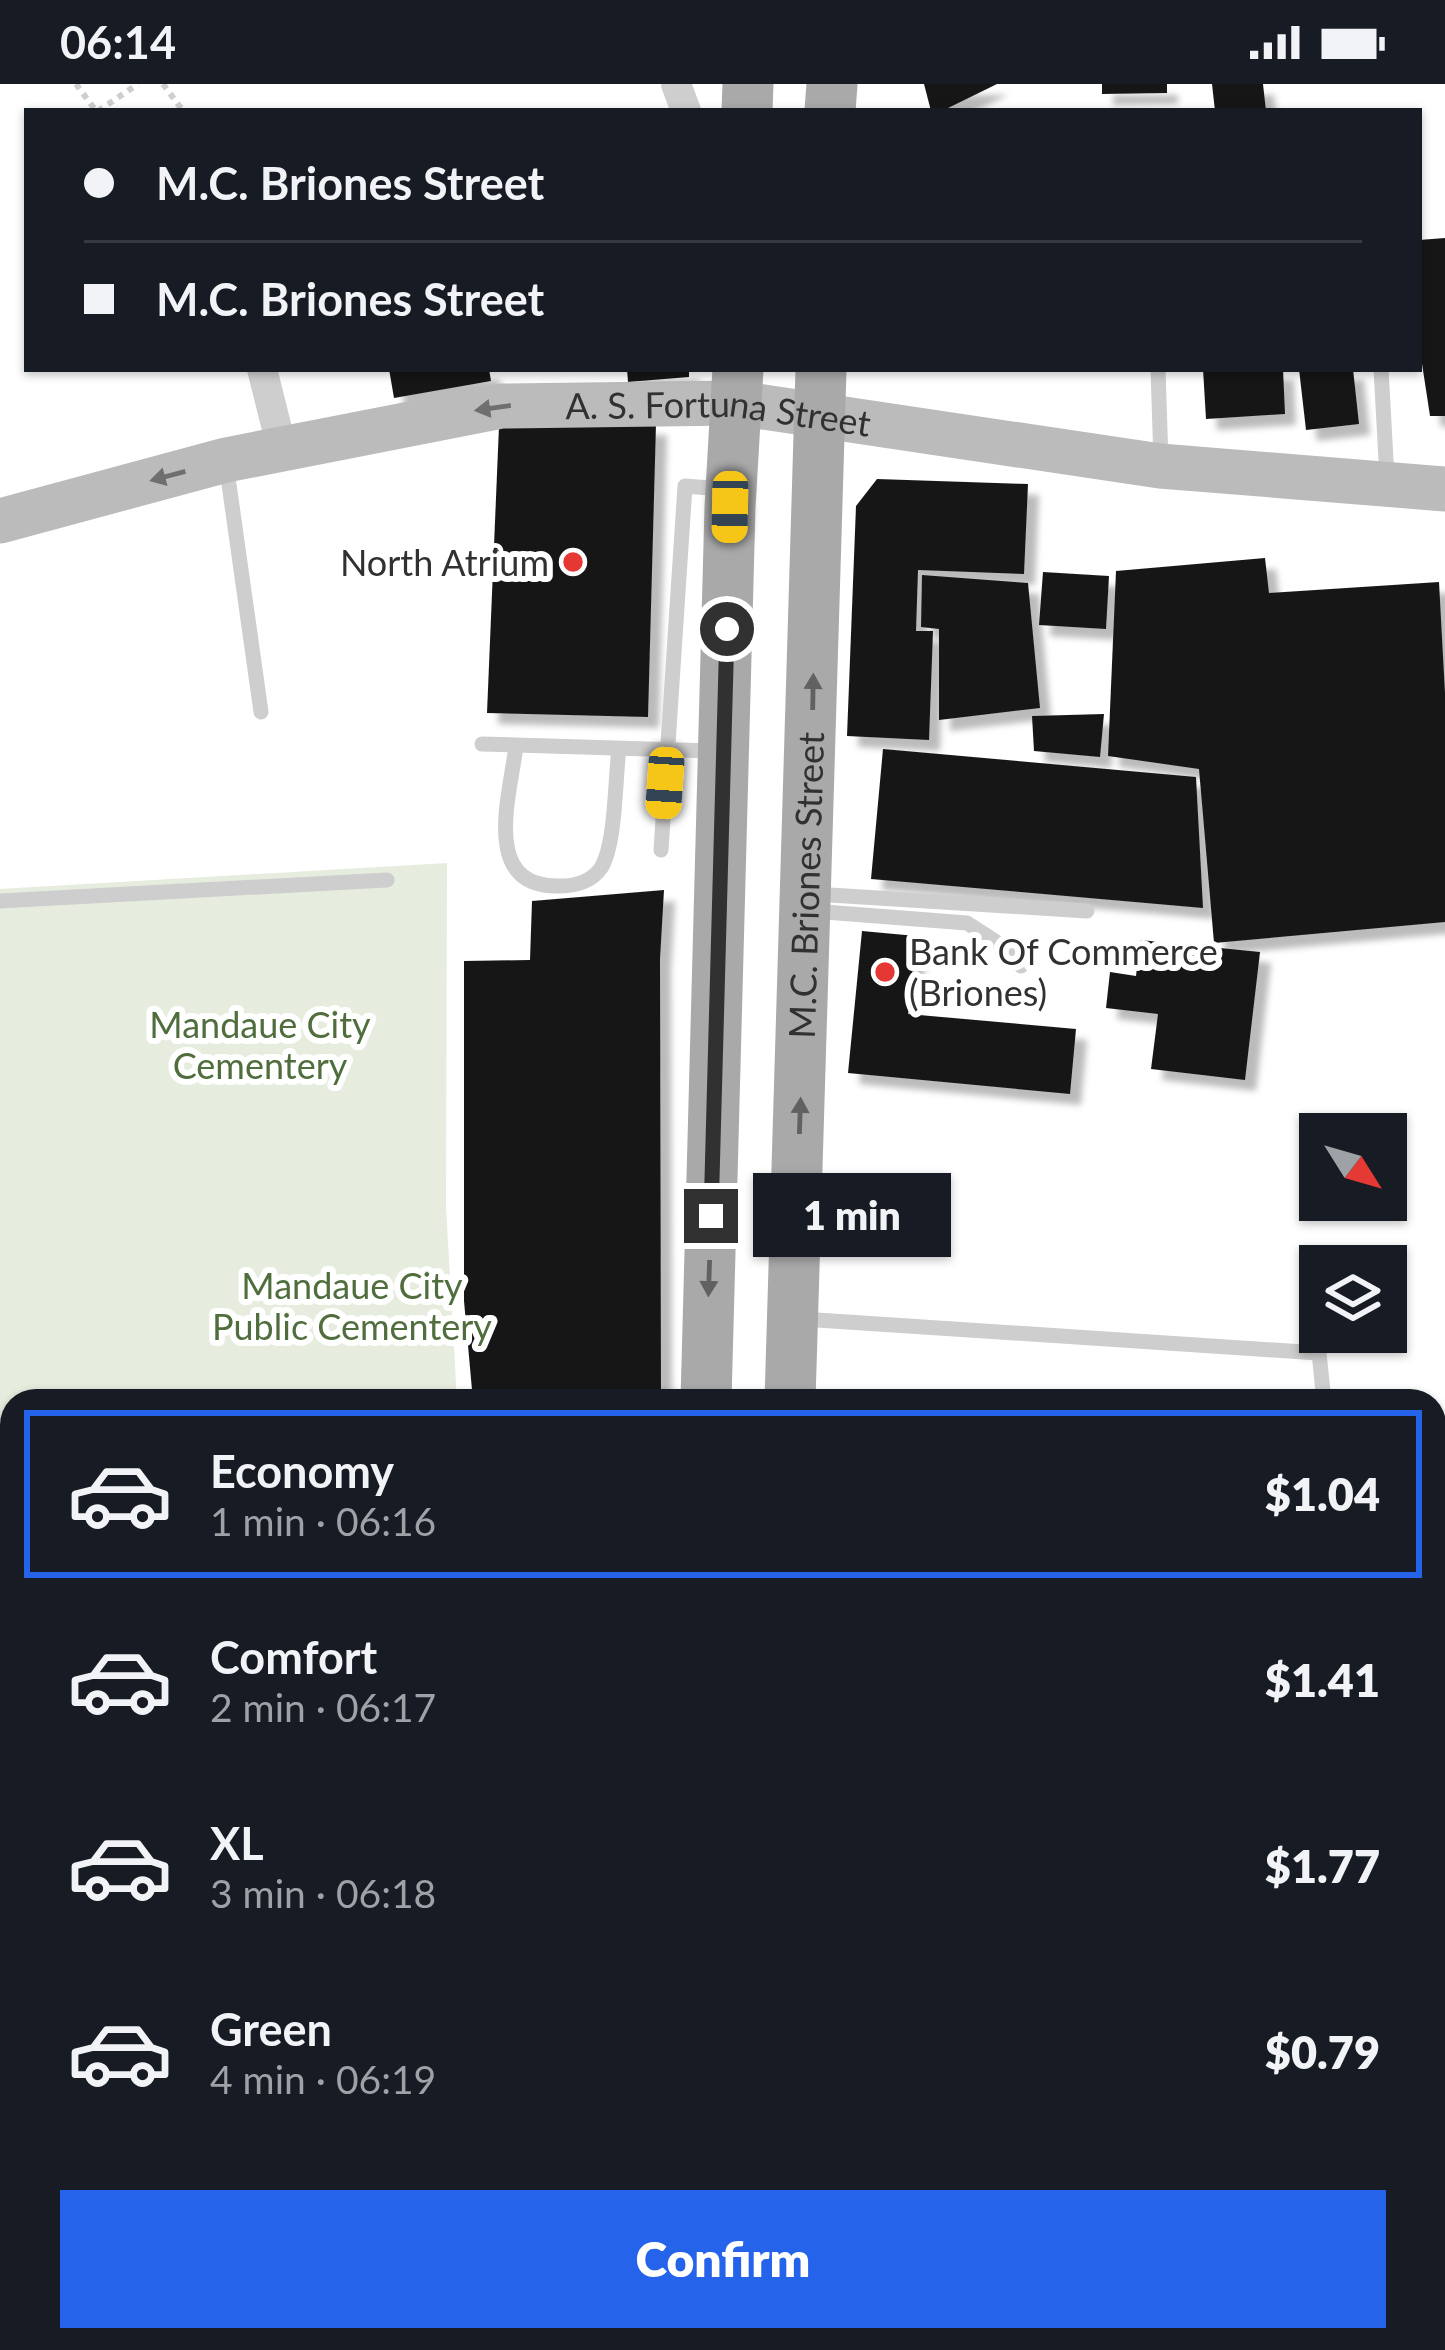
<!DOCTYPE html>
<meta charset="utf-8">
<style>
:root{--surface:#171b24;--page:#242831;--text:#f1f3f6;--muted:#9ea1a6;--line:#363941;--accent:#2563eb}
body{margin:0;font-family:Lato,sans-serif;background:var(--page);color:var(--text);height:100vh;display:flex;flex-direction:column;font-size:45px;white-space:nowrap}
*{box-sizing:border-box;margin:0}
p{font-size:39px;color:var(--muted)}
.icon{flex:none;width:66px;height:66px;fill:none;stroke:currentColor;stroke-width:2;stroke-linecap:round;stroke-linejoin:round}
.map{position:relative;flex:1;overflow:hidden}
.sheet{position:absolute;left:0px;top:1305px;width:1446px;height:963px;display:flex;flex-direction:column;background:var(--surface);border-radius:36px 36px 0 0;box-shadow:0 3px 9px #0004}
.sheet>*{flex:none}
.hud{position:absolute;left:24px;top:24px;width:1398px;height:264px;border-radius:0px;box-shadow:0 3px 9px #0004;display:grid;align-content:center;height:264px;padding:0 60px;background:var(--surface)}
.needle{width:78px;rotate:127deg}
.buttons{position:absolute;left:1299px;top:1029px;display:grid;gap:24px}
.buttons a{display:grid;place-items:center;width:108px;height:108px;border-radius:0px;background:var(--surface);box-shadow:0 3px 9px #0004;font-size:60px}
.end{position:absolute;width:54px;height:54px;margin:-27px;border:15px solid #313131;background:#fff;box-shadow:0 0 0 6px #fff}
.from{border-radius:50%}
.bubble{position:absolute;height:84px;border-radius:0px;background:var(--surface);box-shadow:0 3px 9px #0004;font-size:39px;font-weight:800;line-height:84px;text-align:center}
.car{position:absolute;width:36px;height:72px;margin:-36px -18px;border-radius:15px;box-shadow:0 0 9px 3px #0007;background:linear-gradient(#f5c518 24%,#345 0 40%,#f5c518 0 76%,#345 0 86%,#f5c518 0)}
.hud b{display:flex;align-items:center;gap:42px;height:114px;font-size:45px}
.hud b+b{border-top:3px solid var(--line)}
.hud i{width:30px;height:30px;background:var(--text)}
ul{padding:21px 0 0;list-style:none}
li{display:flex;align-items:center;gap:36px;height:168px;margin:0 24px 18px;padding:0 36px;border:6px solid transparent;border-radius:0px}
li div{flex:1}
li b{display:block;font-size:45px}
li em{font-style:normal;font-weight:800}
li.on{border-color:var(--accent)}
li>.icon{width:108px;height:108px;stroke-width:1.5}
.primary-button{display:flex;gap:24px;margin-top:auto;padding:24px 60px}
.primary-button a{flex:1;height:138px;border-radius:0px;background:var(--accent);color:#fff;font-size:48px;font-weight:800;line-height:138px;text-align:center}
.status{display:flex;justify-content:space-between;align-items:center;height:84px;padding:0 60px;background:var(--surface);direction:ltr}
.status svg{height:33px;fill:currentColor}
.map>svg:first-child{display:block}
</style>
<div class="status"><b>06:14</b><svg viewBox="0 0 49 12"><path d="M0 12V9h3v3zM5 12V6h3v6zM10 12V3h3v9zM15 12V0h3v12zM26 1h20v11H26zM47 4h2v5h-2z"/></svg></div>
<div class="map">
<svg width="1445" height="2266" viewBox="0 0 1445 2266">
<defs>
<filter id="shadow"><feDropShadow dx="11" dy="11" stdDeviation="3" flood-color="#0004"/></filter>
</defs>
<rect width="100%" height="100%" fill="#fff"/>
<path fill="#e6eddf" d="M447 779 446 1122 457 1317H12V2204L0 2205V805Z"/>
<path fill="#181818" filter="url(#shadow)" d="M924 0H997L942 27H931Z
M1102 0H1167V9L1102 10Z
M1212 0H1263L1266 27H1215Z
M1445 154V332H1430L1419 260V156Z
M389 285H489L491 297 394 314Z
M627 285H689V293L628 298Z
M1203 285H1283L1285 330 1206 335Z
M1299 285H1353L1359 340 1306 346Z
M656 340 648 633 487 629 499 342Z
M877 395 1028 400 1024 490 918 486 916 547H933L929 656 847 652 856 422Z
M1265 474 1269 509 1439 498 1445 609V838L1214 859 1199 685 1108 672 1116 487Z
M1043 488 1109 492 1106 545 1039 541Z
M922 491 1028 499 1040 624 939 636V545L921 543Z
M1104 630 1100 673 1034 667 1032 632Z
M883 665 1196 693 1203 824 871 795Z
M664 806 660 875 661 1317H473L464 1217V877L530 876 532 817Z
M862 847 916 852 908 930 1076 945 1070 1010 848 989Z
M1140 856 1260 868 1245 996 1151 985 1158 930 1106 924 1110 888 1136 892Z
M534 2256H651V2266H535Z
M962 2256 964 2266H824L822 2257Z
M980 2256H1017L1018 2266H981Z
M1021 2256H1107V2266H1022Z"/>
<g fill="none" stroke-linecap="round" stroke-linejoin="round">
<path stroke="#cecece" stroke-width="6" stroke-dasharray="6 6" stroke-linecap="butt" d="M76 0 96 27
M163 0 183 27
M98 27 138 0
M0 1712H12"/>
<path stroke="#cecece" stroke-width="15" d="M1158 285 1161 378
M1381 285 1387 394
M226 379 261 628
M482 660 713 667
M516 662C510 712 480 804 560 802 575 802 591 798 601 784 616 760 615 694 619 665
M661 766 685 402 722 405
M814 810 1087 827
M0 817 387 796
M812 827 967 839 998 859 1021 882
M802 1235 1319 1269 1324 1317
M0 1495H12
M0 2198 12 2197"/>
<path stroke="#cecece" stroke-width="30" d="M676 0 686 27
M262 285 282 365
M1434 1781 1445 1780
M1434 2068 1445 2065
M1176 2256 1177 2266"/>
<path stroke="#bbb" stroke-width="45" id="s1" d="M0 437 226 376 502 322 736 319 1160 382 1445 405"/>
<g stroke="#a9a9a9" stroke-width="51">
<path d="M747 27 748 0"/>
<path d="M830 27 832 0"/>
<path d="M706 1317 730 423 738 285"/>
<path id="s2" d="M790 1317 821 285"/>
<path d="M680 2266V2256"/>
<path d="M763 2266 764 2256"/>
</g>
</g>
<defs><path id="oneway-solid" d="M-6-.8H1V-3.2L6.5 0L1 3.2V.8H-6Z" transform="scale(3)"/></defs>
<g fill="#6f6f6f">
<use href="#oneway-solid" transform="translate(493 324) rotate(172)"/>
<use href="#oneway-solid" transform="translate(168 392) rotate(165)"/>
</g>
<g fill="#616161">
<use href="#oneway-solid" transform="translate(813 608) rotate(-89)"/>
<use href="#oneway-solid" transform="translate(800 1032) rotate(-88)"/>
<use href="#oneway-solid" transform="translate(709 1194) rotate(92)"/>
</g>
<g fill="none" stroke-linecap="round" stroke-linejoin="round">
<path stroke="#313131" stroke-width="15" d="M711 1132 727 545"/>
</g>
<g fill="#e53835" stroke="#fff" stroke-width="4.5">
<circle cx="573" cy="478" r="12"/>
<circle cx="885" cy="888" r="12"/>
</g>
<g text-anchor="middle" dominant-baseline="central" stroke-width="12" stroke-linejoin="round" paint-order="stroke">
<g font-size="36" fill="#313131" stroke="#fff">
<text stroke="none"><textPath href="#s1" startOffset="732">A. S. Fortuna Street</textPath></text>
<text stroke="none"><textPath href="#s2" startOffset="516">M.C. Briones Street</textPath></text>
</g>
<g font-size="36" fill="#313131" stroke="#fff" text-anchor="end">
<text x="549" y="478">North Atrium</text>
<text x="909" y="867" text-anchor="start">Bank Of Commerce<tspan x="909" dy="41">(Briones)</tspan></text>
</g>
<g font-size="36" fill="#506d3d" stroke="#fff">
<text x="260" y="940">Mandaue City<tspan x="260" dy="41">Cementery</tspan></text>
<text x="352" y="1201">Mandaue City<tspan x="352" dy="41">Public Cementery</tspan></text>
</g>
</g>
</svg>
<div class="buttons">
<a><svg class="needle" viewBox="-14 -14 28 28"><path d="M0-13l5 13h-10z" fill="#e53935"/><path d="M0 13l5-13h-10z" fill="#9ea1a6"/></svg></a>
<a><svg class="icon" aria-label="layers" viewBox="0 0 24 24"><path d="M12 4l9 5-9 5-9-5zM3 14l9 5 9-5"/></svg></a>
</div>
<i class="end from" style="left:727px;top:545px"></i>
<i class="end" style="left:711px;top:1132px"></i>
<div class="bubble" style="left:753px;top:1089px;width:198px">1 min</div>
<i class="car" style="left:730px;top:423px;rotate:181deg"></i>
<i class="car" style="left:665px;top:699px;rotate:184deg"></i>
<div class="hud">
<b><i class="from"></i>M.C. Briones Street</b>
<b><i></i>M.C. Briones Street</b>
</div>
<section class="sheet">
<ul>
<li class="on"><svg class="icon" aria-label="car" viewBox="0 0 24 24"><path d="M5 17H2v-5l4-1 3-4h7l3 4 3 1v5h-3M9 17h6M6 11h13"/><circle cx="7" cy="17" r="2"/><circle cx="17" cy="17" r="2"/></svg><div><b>Economy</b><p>1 min · 06:16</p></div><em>$1.04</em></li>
<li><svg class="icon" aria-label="car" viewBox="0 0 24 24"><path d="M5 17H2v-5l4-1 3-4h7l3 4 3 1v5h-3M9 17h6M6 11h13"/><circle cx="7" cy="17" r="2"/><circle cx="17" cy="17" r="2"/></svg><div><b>Comfort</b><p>2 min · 06:17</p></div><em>$1.41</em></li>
<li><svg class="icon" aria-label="car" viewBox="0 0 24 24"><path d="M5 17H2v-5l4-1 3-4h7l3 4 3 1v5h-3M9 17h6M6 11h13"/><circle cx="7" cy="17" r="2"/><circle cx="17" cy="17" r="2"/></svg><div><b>XL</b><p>3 min · 06:18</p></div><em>$1.77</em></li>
<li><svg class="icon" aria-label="car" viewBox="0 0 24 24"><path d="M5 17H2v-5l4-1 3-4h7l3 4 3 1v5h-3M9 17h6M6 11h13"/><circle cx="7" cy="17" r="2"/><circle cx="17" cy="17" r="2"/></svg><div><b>Green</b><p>4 min · 06:19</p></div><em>$0.79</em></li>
</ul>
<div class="primary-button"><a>Confirm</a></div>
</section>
</div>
